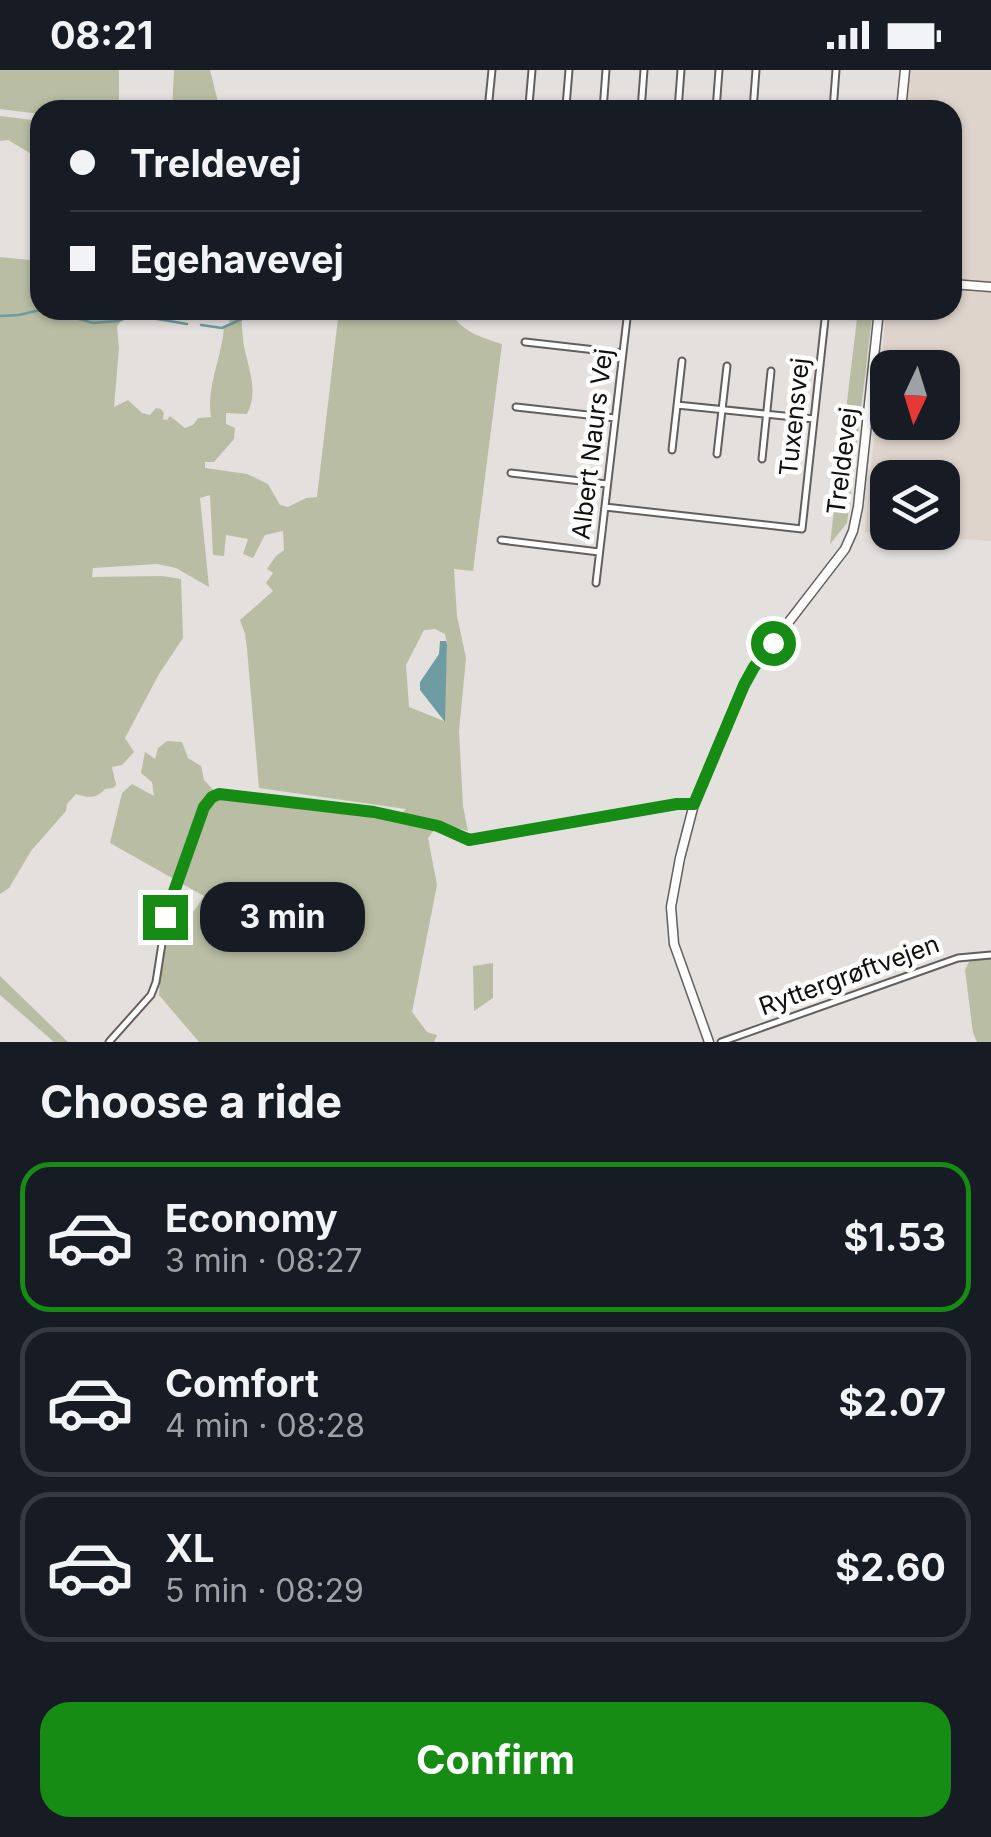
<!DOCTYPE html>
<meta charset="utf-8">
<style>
:root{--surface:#171b24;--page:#20242c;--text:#f1f3f6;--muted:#9ea1a6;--line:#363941;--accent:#168c14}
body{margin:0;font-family:Inter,sans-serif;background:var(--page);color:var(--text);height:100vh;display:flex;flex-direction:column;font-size:38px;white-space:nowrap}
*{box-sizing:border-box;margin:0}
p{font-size:32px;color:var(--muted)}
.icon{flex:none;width:55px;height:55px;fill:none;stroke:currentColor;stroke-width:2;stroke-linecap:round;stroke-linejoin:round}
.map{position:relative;height:972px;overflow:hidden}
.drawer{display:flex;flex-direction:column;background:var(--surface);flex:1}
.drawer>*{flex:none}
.hud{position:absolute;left:30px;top:30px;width:932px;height:220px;border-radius:30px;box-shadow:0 2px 8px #0004;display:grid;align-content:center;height:220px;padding:0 40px;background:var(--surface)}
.needle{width:65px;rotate:184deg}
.buttons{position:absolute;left:870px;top:280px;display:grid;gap:20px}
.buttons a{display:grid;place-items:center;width:90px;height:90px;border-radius:20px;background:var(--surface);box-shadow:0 2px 8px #0004;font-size:50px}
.end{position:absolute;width:45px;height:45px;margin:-22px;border:12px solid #168c14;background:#fff;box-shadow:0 0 0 5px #fff}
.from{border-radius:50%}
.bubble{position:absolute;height:70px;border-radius:30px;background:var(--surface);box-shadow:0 2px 8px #0004;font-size:32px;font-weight:700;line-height:70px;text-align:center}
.hud b{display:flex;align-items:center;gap:35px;height:95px;font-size:38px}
.hud b+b{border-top:2px solid var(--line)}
.hud i{width:25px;height:25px;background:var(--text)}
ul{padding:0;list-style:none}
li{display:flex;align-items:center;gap:30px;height:150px;margin:0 20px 15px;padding:0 20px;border:5px solid var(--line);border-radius:30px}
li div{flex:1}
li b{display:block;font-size:38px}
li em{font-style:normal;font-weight:700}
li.active{border-color:var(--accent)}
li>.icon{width:90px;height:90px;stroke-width:1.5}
h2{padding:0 40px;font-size:45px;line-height:120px}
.cta{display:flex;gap:20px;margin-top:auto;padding:20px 40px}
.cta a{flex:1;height:115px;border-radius:30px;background:var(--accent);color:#fff;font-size:40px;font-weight:700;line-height:115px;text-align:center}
.status{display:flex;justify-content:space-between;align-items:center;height:70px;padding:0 50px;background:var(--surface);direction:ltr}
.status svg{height:28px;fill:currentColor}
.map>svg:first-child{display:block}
</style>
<div class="status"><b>08:21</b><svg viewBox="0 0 49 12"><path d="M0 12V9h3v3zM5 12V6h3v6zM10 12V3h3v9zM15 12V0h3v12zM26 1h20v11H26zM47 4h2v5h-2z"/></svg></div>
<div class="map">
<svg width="991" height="972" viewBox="0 0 991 972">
<rect width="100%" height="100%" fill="#e4e0dd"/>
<path fill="#dfd4cc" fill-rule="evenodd" d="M910 0H991V471L865 462 886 240H952V40H906ZM888 298H942V352H888ZM888 408H942V462H888Z"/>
<path fill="#b9bda3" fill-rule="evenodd" d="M0 0H119V40L59 36V40H40V44L0 39Z
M174 0H210L220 40H172Z
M0 46 40 51V89L8 70 0 71Z
M0 187 40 191V240H117L123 247 117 257 119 278 114 337 128 330 142 343 150 345 156 338 161 339 164 343 163 349 167 350 170 346 185 358 193 355 198 348 211 347C206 316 222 288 224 257L229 254 231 240H241C242 253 242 268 245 281 250 303 258 323 247 344L226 343V354L235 358 234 369 214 392H205V398L247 404 268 414 280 435 288 437 306 428 317 427 339 240H410L453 246C465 263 483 268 502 274L473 501 454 499 457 546 466 588 459 661 463 736 468 761 439 753 428 768 437 815 412 942 427 962 437 965 434 972H199L159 925 161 892 171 842 159 832H174L186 843 194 841 204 826 110 773 122 723 132 714 154 726 152 712 141 703 145 682 155 689 158 678 167 671 182 672 188 688 201 696 204 710 220 727 356 743 396 751 406 739 259 718 247 579 245 564 240 550 273 521 266 513 273 503 267 499 276 486 284 480 283 461 265 465 253 488 243 484 248 469 226 465 224 486 213 485 210 425 200 428 209 517 176 498 157 494 93 498 92 507 162 506 181 509 183 568 159 604 125 668 134 682 122 695 112 697 116 715 113 718 105 719C96 729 88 728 76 724L67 734 66 741 31 781 9 818 0 824ZM435 559 445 564 447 574 444 651 409 637 406 595 424 560Z
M858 240H873L847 453 830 474Z
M991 888V972H977L973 963 965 900 970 890Z
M493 893V928L474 941 473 896Z
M0 906 68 972H54L0 925Z"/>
<path fill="#6f9ca2" d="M440 571H446L447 574 445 652 420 620V612L439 584Z"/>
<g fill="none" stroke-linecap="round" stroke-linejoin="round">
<path stroke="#6f9ca2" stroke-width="2.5" d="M48 240 93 253 118 251 134 245 187 254
M0 246 19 245 40 240
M201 255 222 258 261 240"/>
<defs>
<path id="street" d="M529 35 532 0
M566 36 569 0
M488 40 492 0
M603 40 606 0
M641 40 644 0
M678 40 681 0
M716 40 719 0
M753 40 756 0
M833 40 836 0
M525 272 622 283
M677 335 814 349
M516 337 615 348
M672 380 682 291
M717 384 727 296
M762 389 771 301
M511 403 607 414
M605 437 802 459 826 240
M501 470 599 482
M596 513 628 240
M109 972 151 925 156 912 168 835 176 820 204 737C214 723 221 724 236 725L374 742 438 757 475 770 677 735 694 734
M721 972 958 888 991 885"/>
<path id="secondary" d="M901 40 905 0
M952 214 991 217
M709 972 674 874 671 837 680 788 694 734 744 615 754 597 845 479 853 461 858 437 879 240"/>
</defs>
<use href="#street" stroke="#625f5c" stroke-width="9"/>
<use href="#secondary" stroke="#625f5c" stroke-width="11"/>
<use href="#street" stroke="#fff" stroke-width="5"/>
<use href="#secondary" stroke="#fff" stroke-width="8"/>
</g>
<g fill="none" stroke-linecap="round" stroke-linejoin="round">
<path stroke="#168c14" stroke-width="12" d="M165 847 204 737 212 727 219 724 374 742 438 756 469 770 677 734H694L744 615 754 597 773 573"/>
</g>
<g text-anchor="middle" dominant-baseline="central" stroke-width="9" stroke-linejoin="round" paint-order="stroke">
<g font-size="25" fill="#11100f" stroke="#fff">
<text transform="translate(794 347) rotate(-84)">Tuxensvej</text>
<text transform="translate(592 374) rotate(-83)">Albert Naurs Vej</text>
<text transform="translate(842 391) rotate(-83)">Treldevej</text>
<text transform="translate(849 905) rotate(-20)">Ryttergrøftvejen</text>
</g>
</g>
</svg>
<div class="buttons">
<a><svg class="needle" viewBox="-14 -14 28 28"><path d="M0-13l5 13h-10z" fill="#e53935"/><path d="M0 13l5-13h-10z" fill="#9ea1a6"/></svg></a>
<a><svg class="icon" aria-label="layers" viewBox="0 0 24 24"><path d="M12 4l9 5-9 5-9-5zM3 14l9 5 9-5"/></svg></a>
</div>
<i class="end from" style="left:773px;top:573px"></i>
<i class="end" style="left:165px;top:847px"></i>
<div class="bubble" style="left:200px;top:812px;width:165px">3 min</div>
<div class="hud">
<b><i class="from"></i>Treldevej</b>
<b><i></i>Egehavevej</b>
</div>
</div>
<section class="drawer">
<h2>Choose a ride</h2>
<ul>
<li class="active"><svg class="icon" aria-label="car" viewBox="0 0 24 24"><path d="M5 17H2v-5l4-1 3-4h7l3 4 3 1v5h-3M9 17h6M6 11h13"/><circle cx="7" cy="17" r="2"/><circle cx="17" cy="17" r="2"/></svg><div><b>Economy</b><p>3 min · 08:27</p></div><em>$1.53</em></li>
<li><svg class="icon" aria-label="car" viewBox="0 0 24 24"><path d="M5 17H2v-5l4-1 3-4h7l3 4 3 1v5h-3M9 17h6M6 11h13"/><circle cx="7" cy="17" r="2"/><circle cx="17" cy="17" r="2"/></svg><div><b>Comfort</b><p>4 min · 08:28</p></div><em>$2.07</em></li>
<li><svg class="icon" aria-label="car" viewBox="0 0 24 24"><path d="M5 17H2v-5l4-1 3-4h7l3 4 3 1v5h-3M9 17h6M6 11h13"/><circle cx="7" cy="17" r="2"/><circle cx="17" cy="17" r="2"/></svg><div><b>XL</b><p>5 min · 08:29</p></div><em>$2.60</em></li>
</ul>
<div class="cta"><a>Confirm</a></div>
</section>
